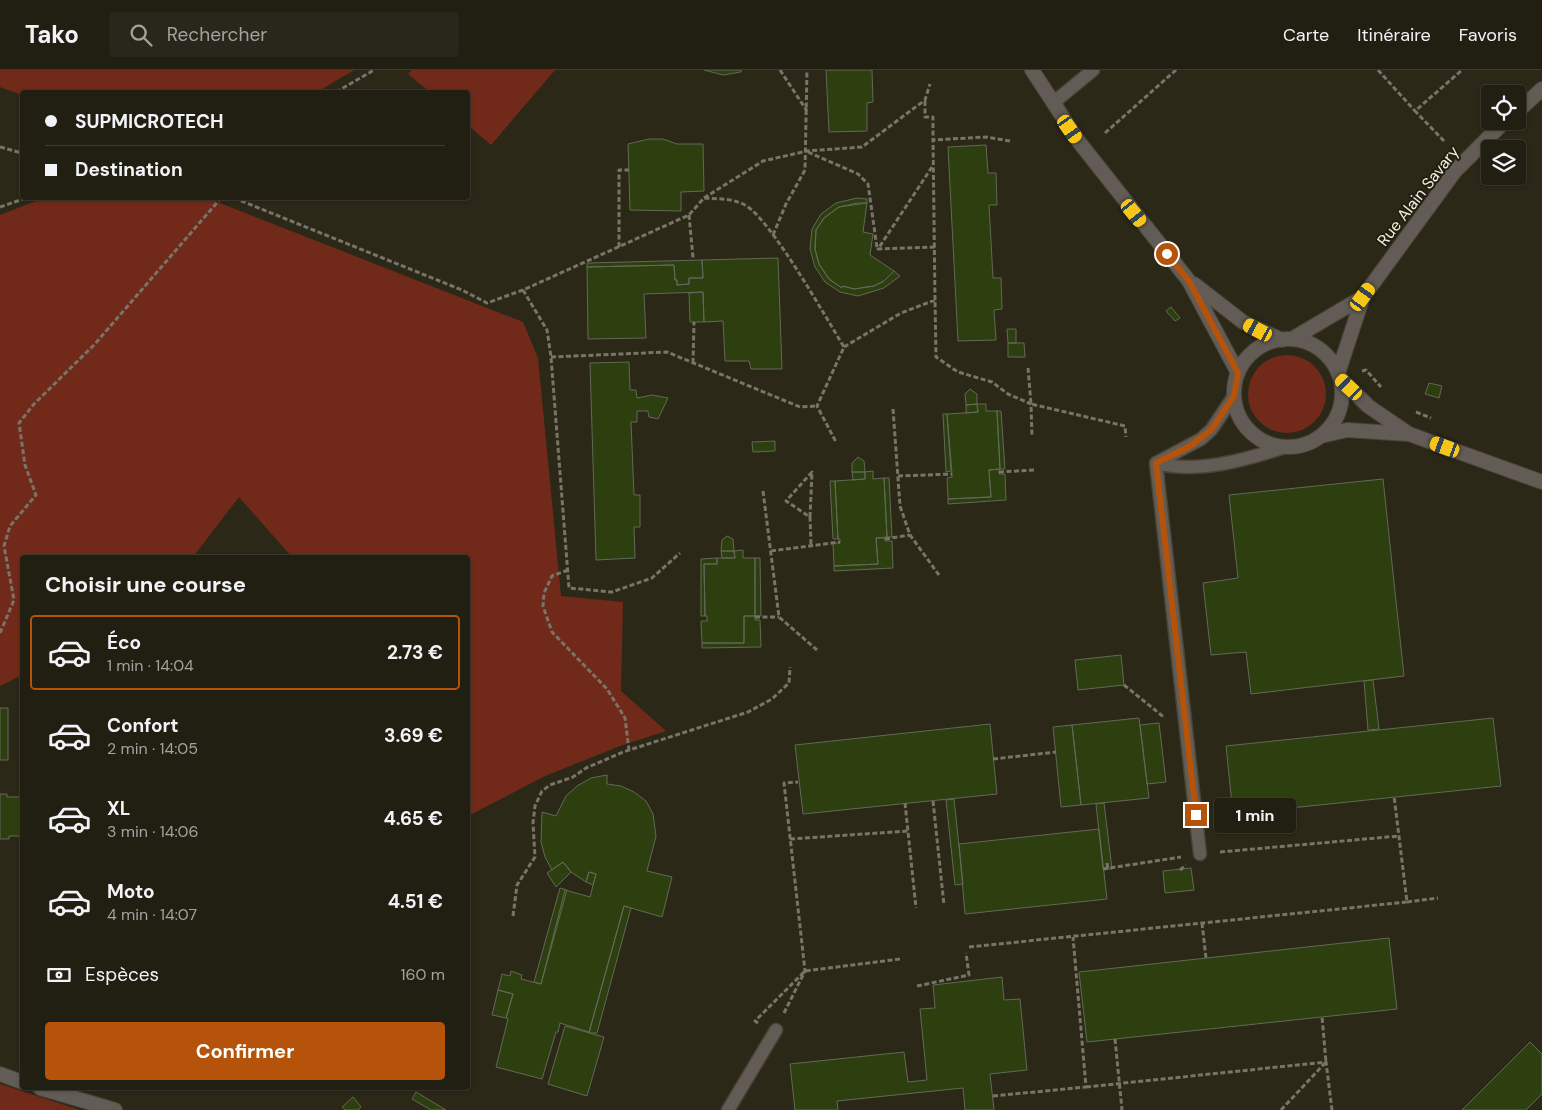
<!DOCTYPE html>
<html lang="fr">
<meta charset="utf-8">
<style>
:root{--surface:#211e12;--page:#29271b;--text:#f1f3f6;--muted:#a2a29f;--line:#3e3c32;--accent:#b45309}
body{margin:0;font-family:"DM Sans",sans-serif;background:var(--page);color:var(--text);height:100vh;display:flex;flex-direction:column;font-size:19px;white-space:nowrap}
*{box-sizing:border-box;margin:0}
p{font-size:16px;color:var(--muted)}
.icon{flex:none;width:28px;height:28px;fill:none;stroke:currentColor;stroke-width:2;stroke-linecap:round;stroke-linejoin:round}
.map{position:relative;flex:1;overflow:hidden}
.side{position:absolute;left:20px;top:485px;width:450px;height:535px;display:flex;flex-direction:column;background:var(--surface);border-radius:5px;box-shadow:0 1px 4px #0004,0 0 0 1px var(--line)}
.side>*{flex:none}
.hud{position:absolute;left:20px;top:20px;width:450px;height:110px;border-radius:5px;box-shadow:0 1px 4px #0004,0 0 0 1px var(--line);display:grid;align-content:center;height:110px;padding:0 25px;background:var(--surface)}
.controls{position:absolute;left:1481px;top:15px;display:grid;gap:10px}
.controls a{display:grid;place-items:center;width:45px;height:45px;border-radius:5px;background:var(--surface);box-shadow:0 1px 4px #0004,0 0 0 1px var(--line);font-size:25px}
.end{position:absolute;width:22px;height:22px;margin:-11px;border:6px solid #b45309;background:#fff;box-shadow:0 0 0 2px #fff}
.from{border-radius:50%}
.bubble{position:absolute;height:35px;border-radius:5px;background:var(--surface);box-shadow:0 1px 4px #0004,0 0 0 1px var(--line);font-size:16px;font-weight:700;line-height:35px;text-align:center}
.car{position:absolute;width:15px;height:30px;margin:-15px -8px;border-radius:6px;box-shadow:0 0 4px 1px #0007;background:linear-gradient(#f5c518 24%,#345 0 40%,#f5c518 0 76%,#345 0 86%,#f5c518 0)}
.hud b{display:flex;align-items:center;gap:18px;height:48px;font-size:19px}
.hud b+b{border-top:1px solid var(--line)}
.hud i{width:12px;height:12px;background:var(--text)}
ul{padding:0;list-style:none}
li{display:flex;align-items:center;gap:15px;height:75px;margin:0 10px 8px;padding:0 15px;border:2px solid transparent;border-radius:5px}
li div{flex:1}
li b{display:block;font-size:19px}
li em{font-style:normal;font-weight:700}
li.selected{border-color:var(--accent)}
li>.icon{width:45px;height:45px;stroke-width:1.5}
h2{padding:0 25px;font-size:22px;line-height:60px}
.pay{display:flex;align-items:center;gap:12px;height:55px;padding:0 25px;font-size:19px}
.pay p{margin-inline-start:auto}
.cta{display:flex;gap:10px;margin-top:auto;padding:10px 25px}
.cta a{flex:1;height:58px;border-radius:5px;background:var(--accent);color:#fff;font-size:20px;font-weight:700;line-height:58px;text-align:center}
header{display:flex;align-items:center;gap:30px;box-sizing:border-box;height:70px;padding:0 25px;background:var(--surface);border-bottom:1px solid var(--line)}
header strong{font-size:24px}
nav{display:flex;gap:28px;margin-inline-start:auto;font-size:18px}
.search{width:350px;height:45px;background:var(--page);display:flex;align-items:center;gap:12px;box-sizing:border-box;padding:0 18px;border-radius:5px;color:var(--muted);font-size:19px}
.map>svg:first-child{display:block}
</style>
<header>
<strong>Tako</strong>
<div class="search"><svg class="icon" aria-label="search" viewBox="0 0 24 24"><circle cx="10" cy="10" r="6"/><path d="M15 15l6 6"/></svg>Rechercher</div>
<nav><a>Carte</a><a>Itinéraire</a><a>Favoris</a></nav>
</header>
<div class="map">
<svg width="1542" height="1040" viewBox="0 0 1542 1040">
<rect width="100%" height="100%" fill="#2c2818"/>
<path fill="#712a1a" d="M0 0H354L317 22H22V25L0 17Z
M412 0H555L491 75 468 55V22H430L408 4Z
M44 128H207L523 252 538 288 561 526 623 532 621 621 666 661 620 676 545 706 468 746V488L292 487 239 427 193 487 22 488V605L0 616V145Z
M1248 324a39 39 0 1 1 78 0a39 39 0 1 1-78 0Z
M0 1014 80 1040H0Z"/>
<path fill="#2e3f0f" stroke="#616958" d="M704 0H741V2L723 5Z
M826 0H872L873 32 867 33V61L829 62Z
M649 69H663L677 74H703L704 121 681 122V141L630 140 628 74Z
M986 75 988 103H996L997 135H989L993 208H1001L1002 239 994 240 996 270 958 271 948 77Z
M857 128 867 129V133L839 137 824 148 816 160 815 179 819 194 829 209 842 218 843 216 854 219 874 216 884 211 894 201 900 206 884 218 858 226 840 222 825 212 815 197 810 179 812 159 821 144 836 133Z
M857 133H867L863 162 873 164 870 185 894 201 884 211 874 216 854 219 843 216 842 218 829 209 819 194 815 179 816 160 824 148 839 137Z
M778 188 782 299H751L749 291H725L723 251 704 252 703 222 644 224 646 268 588 269 587 197 674 195 675 210H677V215L689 214V208H703L702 190Z
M702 190 703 208H689V214L677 215V210H675L674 195 587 197V193Z
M703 222 704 252H690L689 223Z
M1171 237 1180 248 1175 251 1166 241Z
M1007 259H1016V273H1008Z
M1008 273H1024L1025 287H1008Z
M629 292 630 320H636L637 328 652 325 668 328 658 349 649 347 648 341H637V352H631L634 425H640V457H634L635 488 596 490 590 293Z
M1429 313 1442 316 1439 328 1425 324Z
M970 319 977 324V334L966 335 965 324Z
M977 334H986V341H997L1000 399 989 400 991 427 948 429 947 408 952 407V404L947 344 978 342Z
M977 334 978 342 966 343V335Z
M997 341H1001L1005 399H1000Z
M943 344H947L951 401 946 402Z
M775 371V381L753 382 752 372Z
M858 387 864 391 865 402H852V393Z
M999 399V404H1005L1006 430 948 434V429L991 427 989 400Z
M873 401V409L884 408 887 467 876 468 878 494 834 496 833 473H840V469H838L835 411 865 409V402Z
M852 402H865V409L853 410Z
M884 408H889L892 467H887Z
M1383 409 1404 606 1251 624 1246 582 1211 585 1203 513 1238 508 1229 425Z
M830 411H835L838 469H833Z
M727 466 733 469 734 481H721L722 470Z
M876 468H885V471H892L893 498 834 501V496L878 494Z
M743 480V488H755V546H744V573H702L701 551H707V546H705L704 494H717V488H735L734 481Z
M721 481H734L735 488H722Z
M717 488V494H704L705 546H701V489Z
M755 488H760L761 546H755Z
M744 546H755V550H760L761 577 702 578V573H744Z
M1121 585 1124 615 1078 620 1075 590Z
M1373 610 1379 659 1368 660 1364 611Z
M0 638H8V690H0Z
M1139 648 1149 728 1081 735 1072 655Z
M1493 648 1501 716 1233 744 1226 676Z
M1159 653 1166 712 1147 714 1140 655Z
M990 654 997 724 803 744 795 675Z
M1072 655 1081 735 1061 737 1053 657Z
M607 705V714L621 716 634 722 646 731 653 744 656 766 647 801 672 807 662 847 624 836 589 962 560 953 558 962H556L542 1009 496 997 508 949 506 948 513 924 498 920 502 904 510 906 511 901 522 905 521 909 541 914 565 820 590 827 596 804 589 802 586 812 571 802 563 792 552 800 545 787 541 772 542 742 556 746 566 726 577 716 591 708Z
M0 724H7V727H22V766H9V769H0Z
M954 729 963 814 955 815 946 730Z
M1104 733 1112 799H1103L1096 734Z
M1099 759 1107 829 965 844 959 774Z
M563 792 571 802 556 817 547 803Z
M1191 798 1194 820 1165 823 1163 801Z
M589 802 596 804 593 815 586 812Z
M560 818 567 820 541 914 534 912Z
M624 836 631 838 597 963H589Z
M1389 868 1397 939 1087 972 1079 902Z
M1002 907 1004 930 1020 929 1027 1000 990 1004 994 1040H965L963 1018 837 1031 838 1040H795L790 994 904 982 908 1012 927 1010 920 939 935 938 933 915Z
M498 920 513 924 506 948 492 945Z
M565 956 604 967 587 1026 548 1014Z
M1530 972 1542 984V1024L1526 1040H1462Z
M416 1022 446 1040H431L412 1029Z
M353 1027 361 1037 358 1040H345L342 1037Z"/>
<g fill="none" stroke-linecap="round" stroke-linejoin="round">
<defs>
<path id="service" d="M1053 33 1093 0
M1156 393 1200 784
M1156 393C1197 404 1245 390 1285 377
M1156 393 1201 369 1211 360 1234 326
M728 1040 776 960"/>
<path id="minor" d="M1032 0 1079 72 1189 211 1238 303
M1518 41 1542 19
M1194 214 1243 252 1282 270
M1292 269 1363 227
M1234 323a54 54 0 1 1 108 0a54 54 0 1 1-108 0Z
M1338 303 1363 227 1455 101 1505 51
M1340 308 1368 336 1409 364 1542 412
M1321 366 1347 360 1408 364
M0 1004 22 1012
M40 1018 115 1040"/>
</defs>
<use href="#service" stroke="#484435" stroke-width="15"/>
<use href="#minor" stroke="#484435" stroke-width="16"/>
<path stroke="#787467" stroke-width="3" stroke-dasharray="5 2.5" stroke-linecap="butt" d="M780 0 807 41
M1378 0 1415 41
M336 22 374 0
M925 31V47H933V70
M1105 63 1176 0
M1444 71 1415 41 1462 0
M0 77 22 83
M808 82 858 104 868 114 877 178
M932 97 878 179 935 177
M234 128 462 220 487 233 523 220 689 145 704 128C718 129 732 128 745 135 770 148 826 248 844 277L817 336 836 372
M704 128 763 91 807 81 862 77 925 30 930 14
M0 137 26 128
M689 145 693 188
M773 165 786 134 805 100 807 0
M619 177V100H629
M523 220 547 260 551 287 569 518 612 522 652 508 680 483
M935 230 933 70 986 67 1010 71
M844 277 901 243 935 230 936 287 958 302 992 312 1008 324 1031 334 1032 367
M551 287 667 282 800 337 817 336
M693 293 694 252
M1028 298 1031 334 1125 356 1126 367
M1362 301 1366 300 1381 317
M893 339 900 436 910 465 939 505
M1416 342 1431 348
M999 402 1034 400
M898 406 952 404
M763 421 779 547 817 580
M810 447 812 402 786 431 810 447 811 475
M885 469 910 465
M771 481 840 472
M568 500 552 506 544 523 543 536 552 562 607 619 625 648 629 680
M755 547H779
M0 563 14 530 4 476 10 456 36 425 25 395 19 353 34 334 94 275 221 128
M1124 615 1165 648
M993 689 1056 682
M933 731 944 835
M905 733 916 838
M790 769 908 761
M1220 782 1399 766
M1107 793 1108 799
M1103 799 1181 787
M1180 800 1186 795
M1407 832 1438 828
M513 846 517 815 535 787 533 753 535 736 542 721 550 715 573 707 586 698 623 682 748 642 772 629 789 613 790 597
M1202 853 1206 888
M969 877 1407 832 1394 726
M917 916 969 905 966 883
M784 943 805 901 784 713 798 712
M758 953 755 951 805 901 900 889
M1115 969 1122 1040
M1086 1017 1326 992 1332 1040
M993 1026 1086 1017 1073 867
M1281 1040 1326 992 1322 947"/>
<use href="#service" stroke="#635c56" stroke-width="12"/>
<use href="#minor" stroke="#635c56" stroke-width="14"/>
</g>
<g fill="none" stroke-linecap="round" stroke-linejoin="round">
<path stroke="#b45309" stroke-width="6" d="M1167 184 1189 211 1238 303 1234 326 1211 360 1190 376 1156 393 1196 745"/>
</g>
<g text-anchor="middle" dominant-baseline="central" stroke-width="4" stroke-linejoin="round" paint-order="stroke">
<g font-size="16" fill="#f1eee4" stroke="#231f0e">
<text transform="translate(1418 126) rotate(-52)">Rue Alain Savary</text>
</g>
</g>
</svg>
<div class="controls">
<a><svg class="icon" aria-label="locate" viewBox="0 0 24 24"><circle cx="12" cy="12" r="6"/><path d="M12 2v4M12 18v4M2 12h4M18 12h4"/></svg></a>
<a><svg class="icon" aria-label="layers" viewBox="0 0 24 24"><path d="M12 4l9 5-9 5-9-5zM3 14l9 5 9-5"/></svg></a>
</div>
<i class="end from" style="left:1167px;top:184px"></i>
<i class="end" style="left:1196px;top:745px"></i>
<div class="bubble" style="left:1214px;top:728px;width:82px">1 min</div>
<i class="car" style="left:1070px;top:59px;rotate:145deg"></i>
<i class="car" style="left:1134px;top:143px;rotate:141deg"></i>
<i class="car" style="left:1363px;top:227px;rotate:36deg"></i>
<i class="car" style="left:1258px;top:260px;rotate:298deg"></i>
<i class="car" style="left:1349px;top:317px;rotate:313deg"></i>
<i class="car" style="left:1445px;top:377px;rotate:290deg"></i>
<div class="hud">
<b><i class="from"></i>SUPMICROTECH</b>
<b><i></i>Destination</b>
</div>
<section class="side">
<h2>Choisir une course</h2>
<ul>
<li class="selected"><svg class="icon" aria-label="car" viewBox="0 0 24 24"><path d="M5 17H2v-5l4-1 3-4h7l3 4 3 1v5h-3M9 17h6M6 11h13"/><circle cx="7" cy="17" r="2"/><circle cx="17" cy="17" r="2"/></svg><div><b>Éco</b><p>1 min · 14:04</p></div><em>2.73 €</em></li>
<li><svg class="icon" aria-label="car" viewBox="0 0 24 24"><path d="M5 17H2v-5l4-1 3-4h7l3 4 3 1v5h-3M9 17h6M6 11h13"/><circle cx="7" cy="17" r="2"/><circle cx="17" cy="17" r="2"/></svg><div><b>Confort</b><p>2 min · 14:05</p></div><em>3.69 €</em></li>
<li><svg class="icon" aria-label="car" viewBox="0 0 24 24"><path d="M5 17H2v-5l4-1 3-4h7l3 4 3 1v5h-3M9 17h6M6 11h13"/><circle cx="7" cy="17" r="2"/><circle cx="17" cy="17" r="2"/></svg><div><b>XL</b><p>3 min · 14:06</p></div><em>4.65 €</em></li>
<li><svg class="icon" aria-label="car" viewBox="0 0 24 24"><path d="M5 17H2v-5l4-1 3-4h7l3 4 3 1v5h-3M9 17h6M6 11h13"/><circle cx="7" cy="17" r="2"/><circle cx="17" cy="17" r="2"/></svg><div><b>Moto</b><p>4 min · 14:07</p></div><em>4.51 €</em></li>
</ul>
<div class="pay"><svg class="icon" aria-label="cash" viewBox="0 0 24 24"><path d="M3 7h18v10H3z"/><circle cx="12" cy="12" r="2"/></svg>Espèces<p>160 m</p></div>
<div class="cta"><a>Confirmer</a></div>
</section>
</div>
